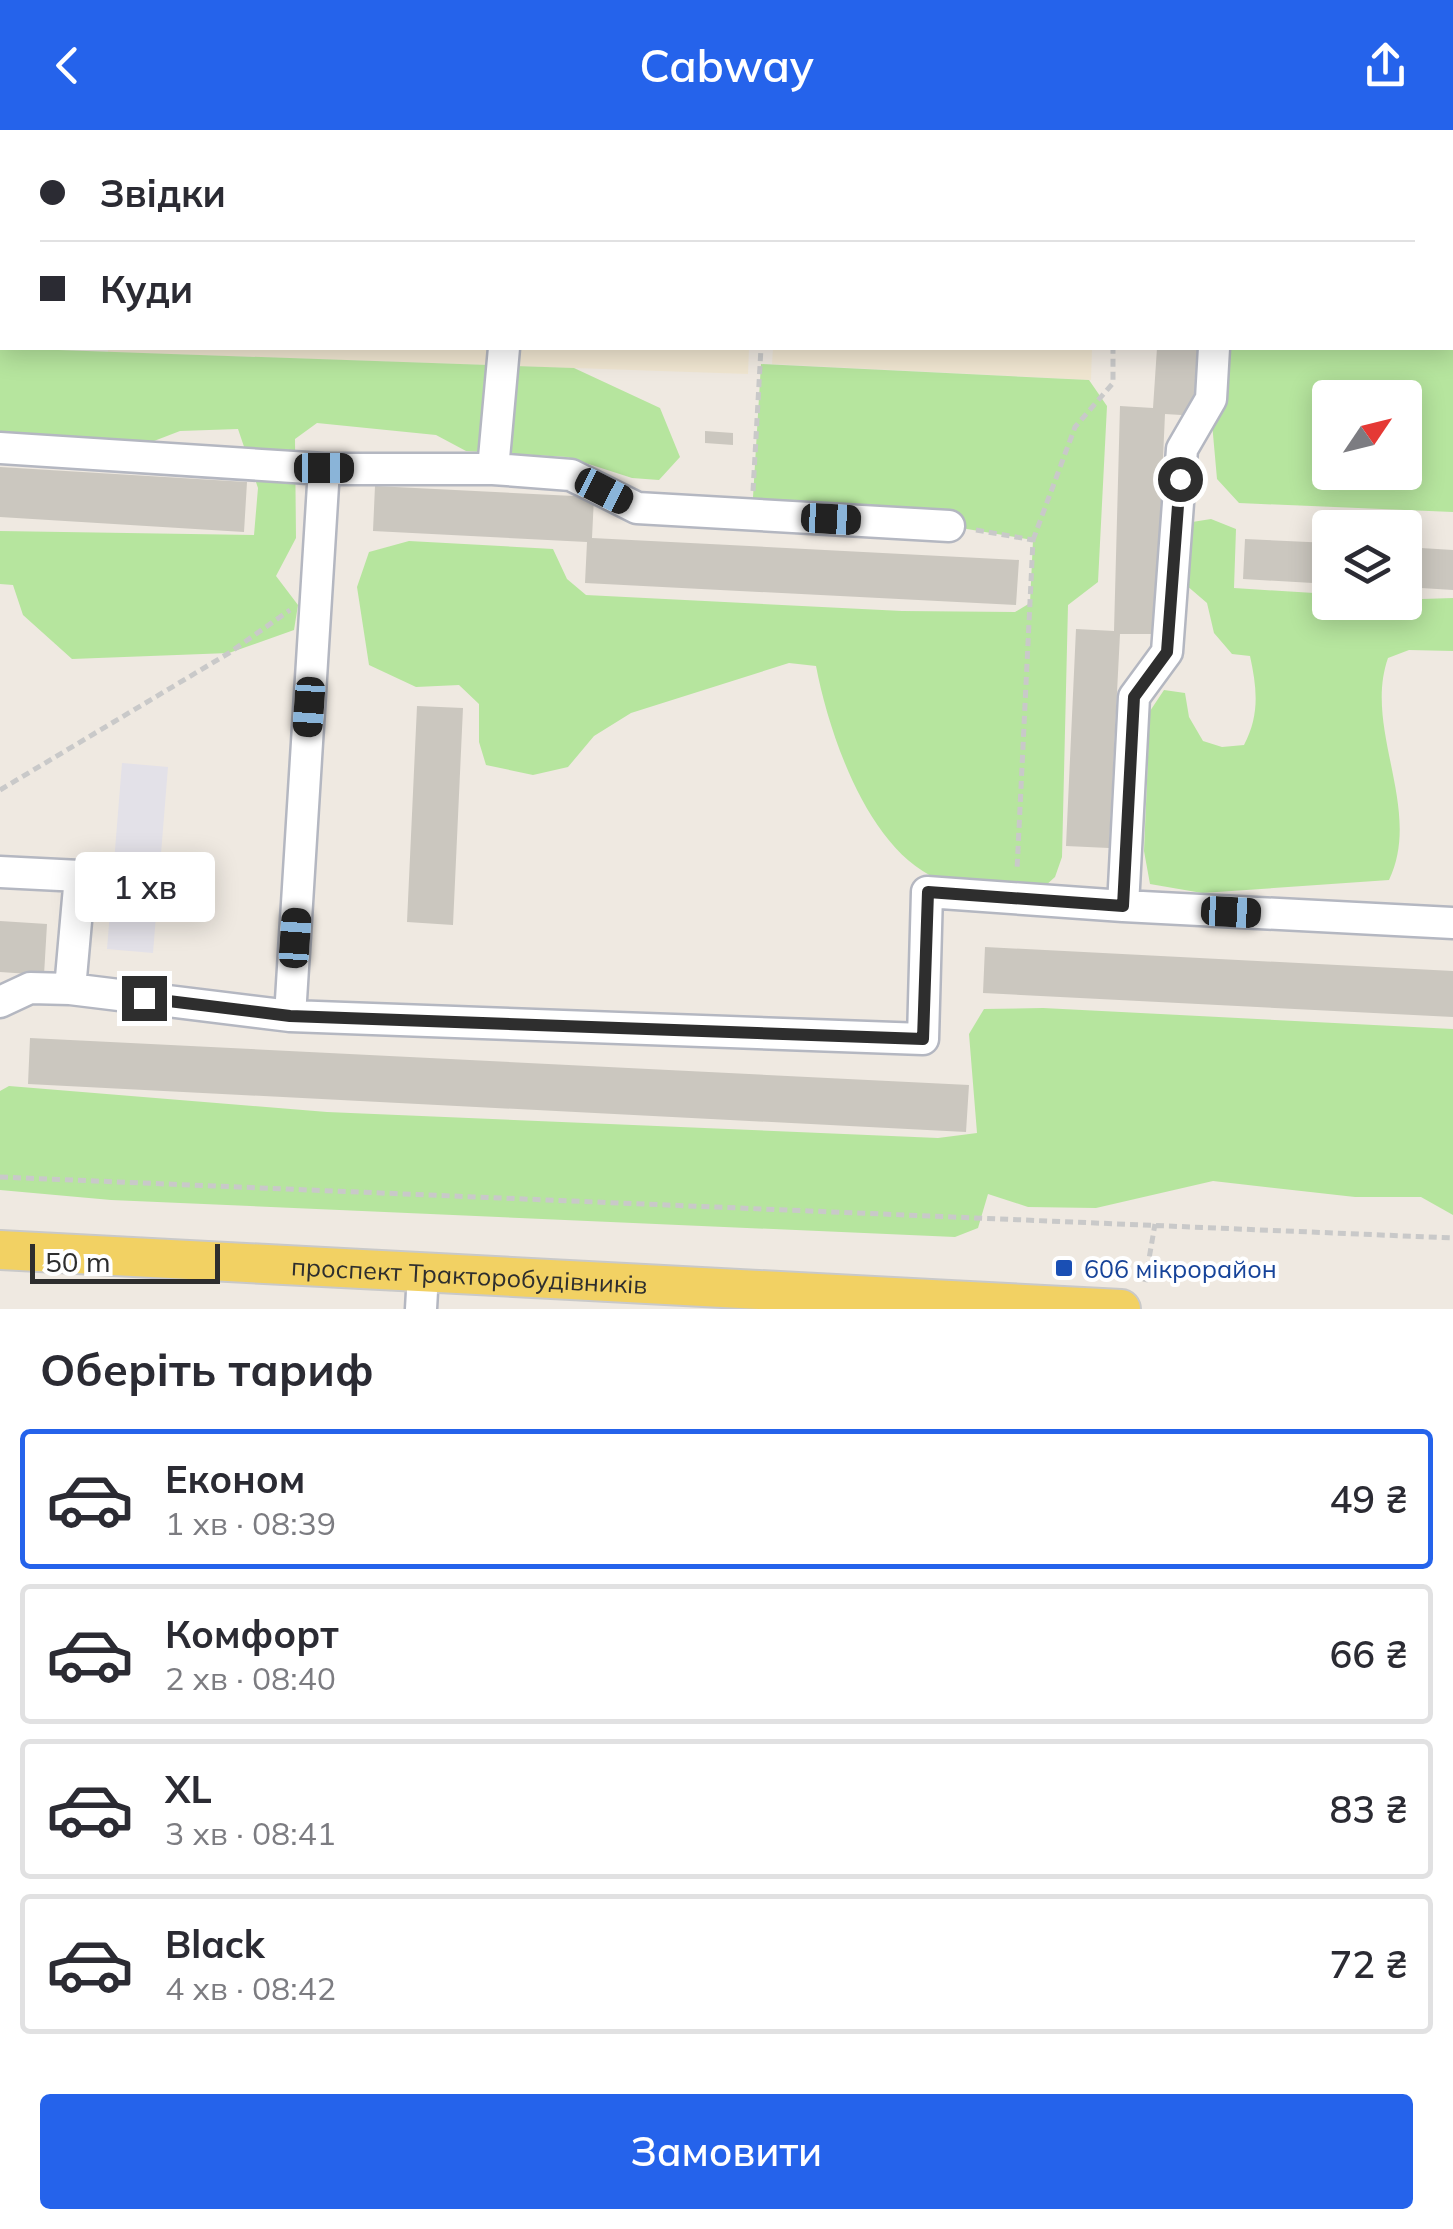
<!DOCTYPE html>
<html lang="uk">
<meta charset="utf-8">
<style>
:root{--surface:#fff;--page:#f7f7f7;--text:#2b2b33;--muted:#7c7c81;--line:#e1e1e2;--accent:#2563eb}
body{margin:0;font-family:Mulish,sans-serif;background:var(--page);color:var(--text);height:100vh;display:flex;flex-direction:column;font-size:38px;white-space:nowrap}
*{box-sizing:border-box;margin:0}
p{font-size:32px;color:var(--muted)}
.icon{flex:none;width:55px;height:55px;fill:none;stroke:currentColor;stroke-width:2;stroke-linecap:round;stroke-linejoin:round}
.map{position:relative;height:1179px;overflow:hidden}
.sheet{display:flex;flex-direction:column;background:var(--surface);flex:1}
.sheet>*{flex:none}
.guide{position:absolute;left:0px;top:0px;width:1455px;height:220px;box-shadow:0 5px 25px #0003;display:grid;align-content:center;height:220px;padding:0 40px;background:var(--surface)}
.needle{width:65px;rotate:55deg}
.controls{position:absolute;left:1312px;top:250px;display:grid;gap:20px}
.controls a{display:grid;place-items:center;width:110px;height:110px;border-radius:10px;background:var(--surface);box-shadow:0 5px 25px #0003;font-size:50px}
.scale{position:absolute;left:30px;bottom:25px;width:190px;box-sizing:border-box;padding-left:10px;border:5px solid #2e2e2e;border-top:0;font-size:28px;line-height:35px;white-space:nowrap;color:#2e2e2e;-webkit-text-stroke:8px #fff;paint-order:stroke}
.end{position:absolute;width:45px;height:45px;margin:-22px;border:12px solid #2e2e2e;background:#fff;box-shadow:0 0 0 5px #fff}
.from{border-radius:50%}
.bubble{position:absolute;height:70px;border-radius:10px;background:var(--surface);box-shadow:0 5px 25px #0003;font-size:32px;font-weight:600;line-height:70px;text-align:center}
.car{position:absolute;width:30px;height:60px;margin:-30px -15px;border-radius:12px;box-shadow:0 0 8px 2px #0007;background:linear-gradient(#222 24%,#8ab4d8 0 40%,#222 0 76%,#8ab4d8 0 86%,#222 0)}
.guide b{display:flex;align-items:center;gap:35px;height:95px;font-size:38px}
.guide b+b{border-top:2px solid var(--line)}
.guide i{width:25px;height:25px;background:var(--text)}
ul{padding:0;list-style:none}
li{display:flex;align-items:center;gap:30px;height:140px;margin:0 20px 15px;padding:0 20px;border:5px solid var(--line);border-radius:10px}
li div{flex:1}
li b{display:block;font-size:38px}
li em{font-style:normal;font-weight:600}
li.on{border-color:var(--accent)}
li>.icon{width:90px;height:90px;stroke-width:1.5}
h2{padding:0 40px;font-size:45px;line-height:120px}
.button{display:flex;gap:20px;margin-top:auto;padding:20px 40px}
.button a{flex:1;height:115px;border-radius:10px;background:var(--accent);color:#fff;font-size:40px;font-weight:600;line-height:115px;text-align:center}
header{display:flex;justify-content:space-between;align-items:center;height:130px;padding:0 40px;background:var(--accent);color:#fff;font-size:45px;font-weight:600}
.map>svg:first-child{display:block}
</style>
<header><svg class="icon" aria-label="back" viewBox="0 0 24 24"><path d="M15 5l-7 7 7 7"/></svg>Cabway<svg class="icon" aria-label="share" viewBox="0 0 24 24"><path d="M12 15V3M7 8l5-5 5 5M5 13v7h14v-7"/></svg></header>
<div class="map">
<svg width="1453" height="1179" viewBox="0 0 1453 1179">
<rect width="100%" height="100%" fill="#efe9e1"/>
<path fill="#e3e1e8" d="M122 633 168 637 153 823 107 819Z"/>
<path fill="#f0e6d1" d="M115 0H756L115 2Z
M784 0H1103L783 2Z
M108 218H749L748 244 108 222Z
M773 218H1092L1091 250 772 234Z"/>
<path fill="#b6e59e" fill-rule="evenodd" d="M1453 94V382L1239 373 1217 349 1212 293 1221 218H1452ZM1330 268H1405V342H1330Z
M0 200 2 218 574 238 660 278 680 327 659 350 632 348 567 327 466 321 436 305 317 293 295 309 296 408 276 446 298 475 294 500 229 523 72 529 23 485 13 455 0 454V401L254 405 258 358 238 299 180 301 141 316 0 306Z
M761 234 1089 250 1107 276 1098 452 1068 475 1062 727 1055 747 1045 756C1017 755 963 759 938 749 868 720 829 604 816 536L789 533 631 583 594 606 568 637 533 645 486 635 479 612V574L459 555 416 557 369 535 357 457 369 422 409 411 553 419 567 449 586 465 902 481 1015 482 1030 473 1033 410 949 396 752 384Z
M1211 389 1236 399 1234 458 1330 464V472L1453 468V521L1409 520 1388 528C1363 599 1423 679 1389 750L1202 763 1150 754 1144 721 1150 581 1164 560 1185 563 1189 587 1203 611 1222 617 1244 615C1260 585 1257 558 1250 526L1232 524 1214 503 1207 473 1179 449 1186 393Z
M1043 878 1453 899V1085L1421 1067H1355L1213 1051 1096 1078 1028 1077 988 1064 978 1098 955 1107 111 1070 0 1060V961L9 956 327 982 938 1008 977 1003 969 904 984 879Z"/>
<path fill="#cbc7bf" d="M1157 218H1199L1197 286 1165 284 1155 504H1120L1109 718 1066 716 1076 499 1114 501 1120 276 1153 278Z
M705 301 733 303V315L705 313Z
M0 337 247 352 244 402 0 387Z
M375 356 594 367 592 408 1019 430 1016 475 585 453 587 412 373 401Z
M1245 409 1330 413V454L1243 449Z
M1405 417 1453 420V460L1405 457Z
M417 576 463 578 453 795 407 792Z
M0 791 47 794 44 845 0 842Z
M985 817 1453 841V887L983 863Z
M30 908 969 955 966 1002 28 954Z"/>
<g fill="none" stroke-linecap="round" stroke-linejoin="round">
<defs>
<path id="minor" d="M488 0 489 2
M1214 218 1211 269 1182 319 1167 522 1134 567 1123 776 1453 793
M0 318 324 339
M493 339 571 345 637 378 949 396
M0 742 80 746 70 859
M0 872 30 858 70 859 290 886 923 909 927 762 1123 776
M290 886 324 339H493L504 218
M421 1179 423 1143"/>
<g id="major">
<path id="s1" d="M0 1120 1121 1179"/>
</g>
</defs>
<use href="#minor" stroke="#b4b7c1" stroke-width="35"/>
<use href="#major" stroke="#c9c9c9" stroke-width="42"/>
<path stroke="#c9c9c9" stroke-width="5" stroke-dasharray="8 5" stroke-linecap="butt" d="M1385 0 1387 2
M774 2V0
M1169 2 1172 0
M1245 2V0
M1452 94 1453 95
M753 361 761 218
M976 400 1033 410 1017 740
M1033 410 1075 297 1113 253V218
M0 660 229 523 290 480
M0 1047 1453 1108
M1145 1152 1155 1094"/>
<use href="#minor" stroke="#fff" stroke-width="30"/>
<use href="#major" stroke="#f2d163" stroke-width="38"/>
</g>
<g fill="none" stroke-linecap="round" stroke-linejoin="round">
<path stroke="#2e2e2e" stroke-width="12" d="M144 868 290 886 923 909 928 762 1123 776 1134 567 1167 522 1180 349"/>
</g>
<rect fill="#1a4fb4" stroke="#fff" stroke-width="4" x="1054" y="1128" width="20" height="20" rx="5"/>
<g text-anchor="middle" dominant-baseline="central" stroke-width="8" stroke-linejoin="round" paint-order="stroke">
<g font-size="25" fill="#164399" stroke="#fff" text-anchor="start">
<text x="1084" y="1138">606 мікрорайон</text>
</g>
<g font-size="25" fill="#2e2e2e" stroke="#fff">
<text stroke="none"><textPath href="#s1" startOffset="470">проспект Тракторобудівників</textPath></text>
</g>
</g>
</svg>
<div class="controls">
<a><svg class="needle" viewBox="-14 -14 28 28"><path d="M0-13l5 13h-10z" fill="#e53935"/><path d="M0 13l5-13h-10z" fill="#7c7c81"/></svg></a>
<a><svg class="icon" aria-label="layers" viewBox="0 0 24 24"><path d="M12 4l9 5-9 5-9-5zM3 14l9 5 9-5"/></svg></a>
</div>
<div class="scale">50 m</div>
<i class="end from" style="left:1180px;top:349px"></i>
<i class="end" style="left:144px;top:868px"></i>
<div class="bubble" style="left:75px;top:722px;width:140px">1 хв</div>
<i class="car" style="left:324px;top:338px;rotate:90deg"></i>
<i class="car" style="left:604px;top:361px;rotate:117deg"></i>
<i class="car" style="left:831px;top:389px;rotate:93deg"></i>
<i class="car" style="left:309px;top:577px;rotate:184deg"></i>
<i class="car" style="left:1231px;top:782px;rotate:93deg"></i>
<i class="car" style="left:295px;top:808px;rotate:4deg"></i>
<div class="guide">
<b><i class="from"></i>Звідки</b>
<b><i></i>Куди</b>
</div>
</div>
<section class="sheet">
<h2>Оберіть тариф</h2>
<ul>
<li class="on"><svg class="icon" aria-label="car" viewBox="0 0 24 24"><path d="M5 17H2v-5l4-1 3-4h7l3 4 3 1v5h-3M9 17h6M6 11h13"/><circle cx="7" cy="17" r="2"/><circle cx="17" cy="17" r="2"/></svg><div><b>Економ</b><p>1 хв · 08:39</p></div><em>49 ₴</em></li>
<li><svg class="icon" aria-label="car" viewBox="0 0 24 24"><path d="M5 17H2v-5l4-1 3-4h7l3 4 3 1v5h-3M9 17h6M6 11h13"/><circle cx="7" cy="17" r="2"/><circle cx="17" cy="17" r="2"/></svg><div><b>Комфорт</b><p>2 хв · 08:40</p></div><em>66 ₴</em></li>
<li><svg class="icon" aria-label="car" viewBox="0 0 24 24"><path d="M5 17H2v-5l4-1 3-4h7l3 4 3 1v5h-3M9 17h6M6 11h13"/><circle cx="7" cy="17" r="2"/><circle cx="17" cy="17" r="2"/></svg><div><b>XL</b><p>3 хв · 08:41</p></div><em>83 ₴</em></li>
<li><svg class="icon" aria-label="car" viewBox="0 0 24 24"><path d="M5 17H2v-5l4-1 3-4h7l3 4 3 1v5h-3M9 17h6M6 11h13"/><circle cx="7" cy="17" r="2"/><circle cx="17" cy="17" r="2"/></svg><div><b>Black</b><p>4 хв · 08:42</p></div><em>72 ₴</em></li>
</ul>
<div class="button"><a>Замовити</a></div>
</section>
